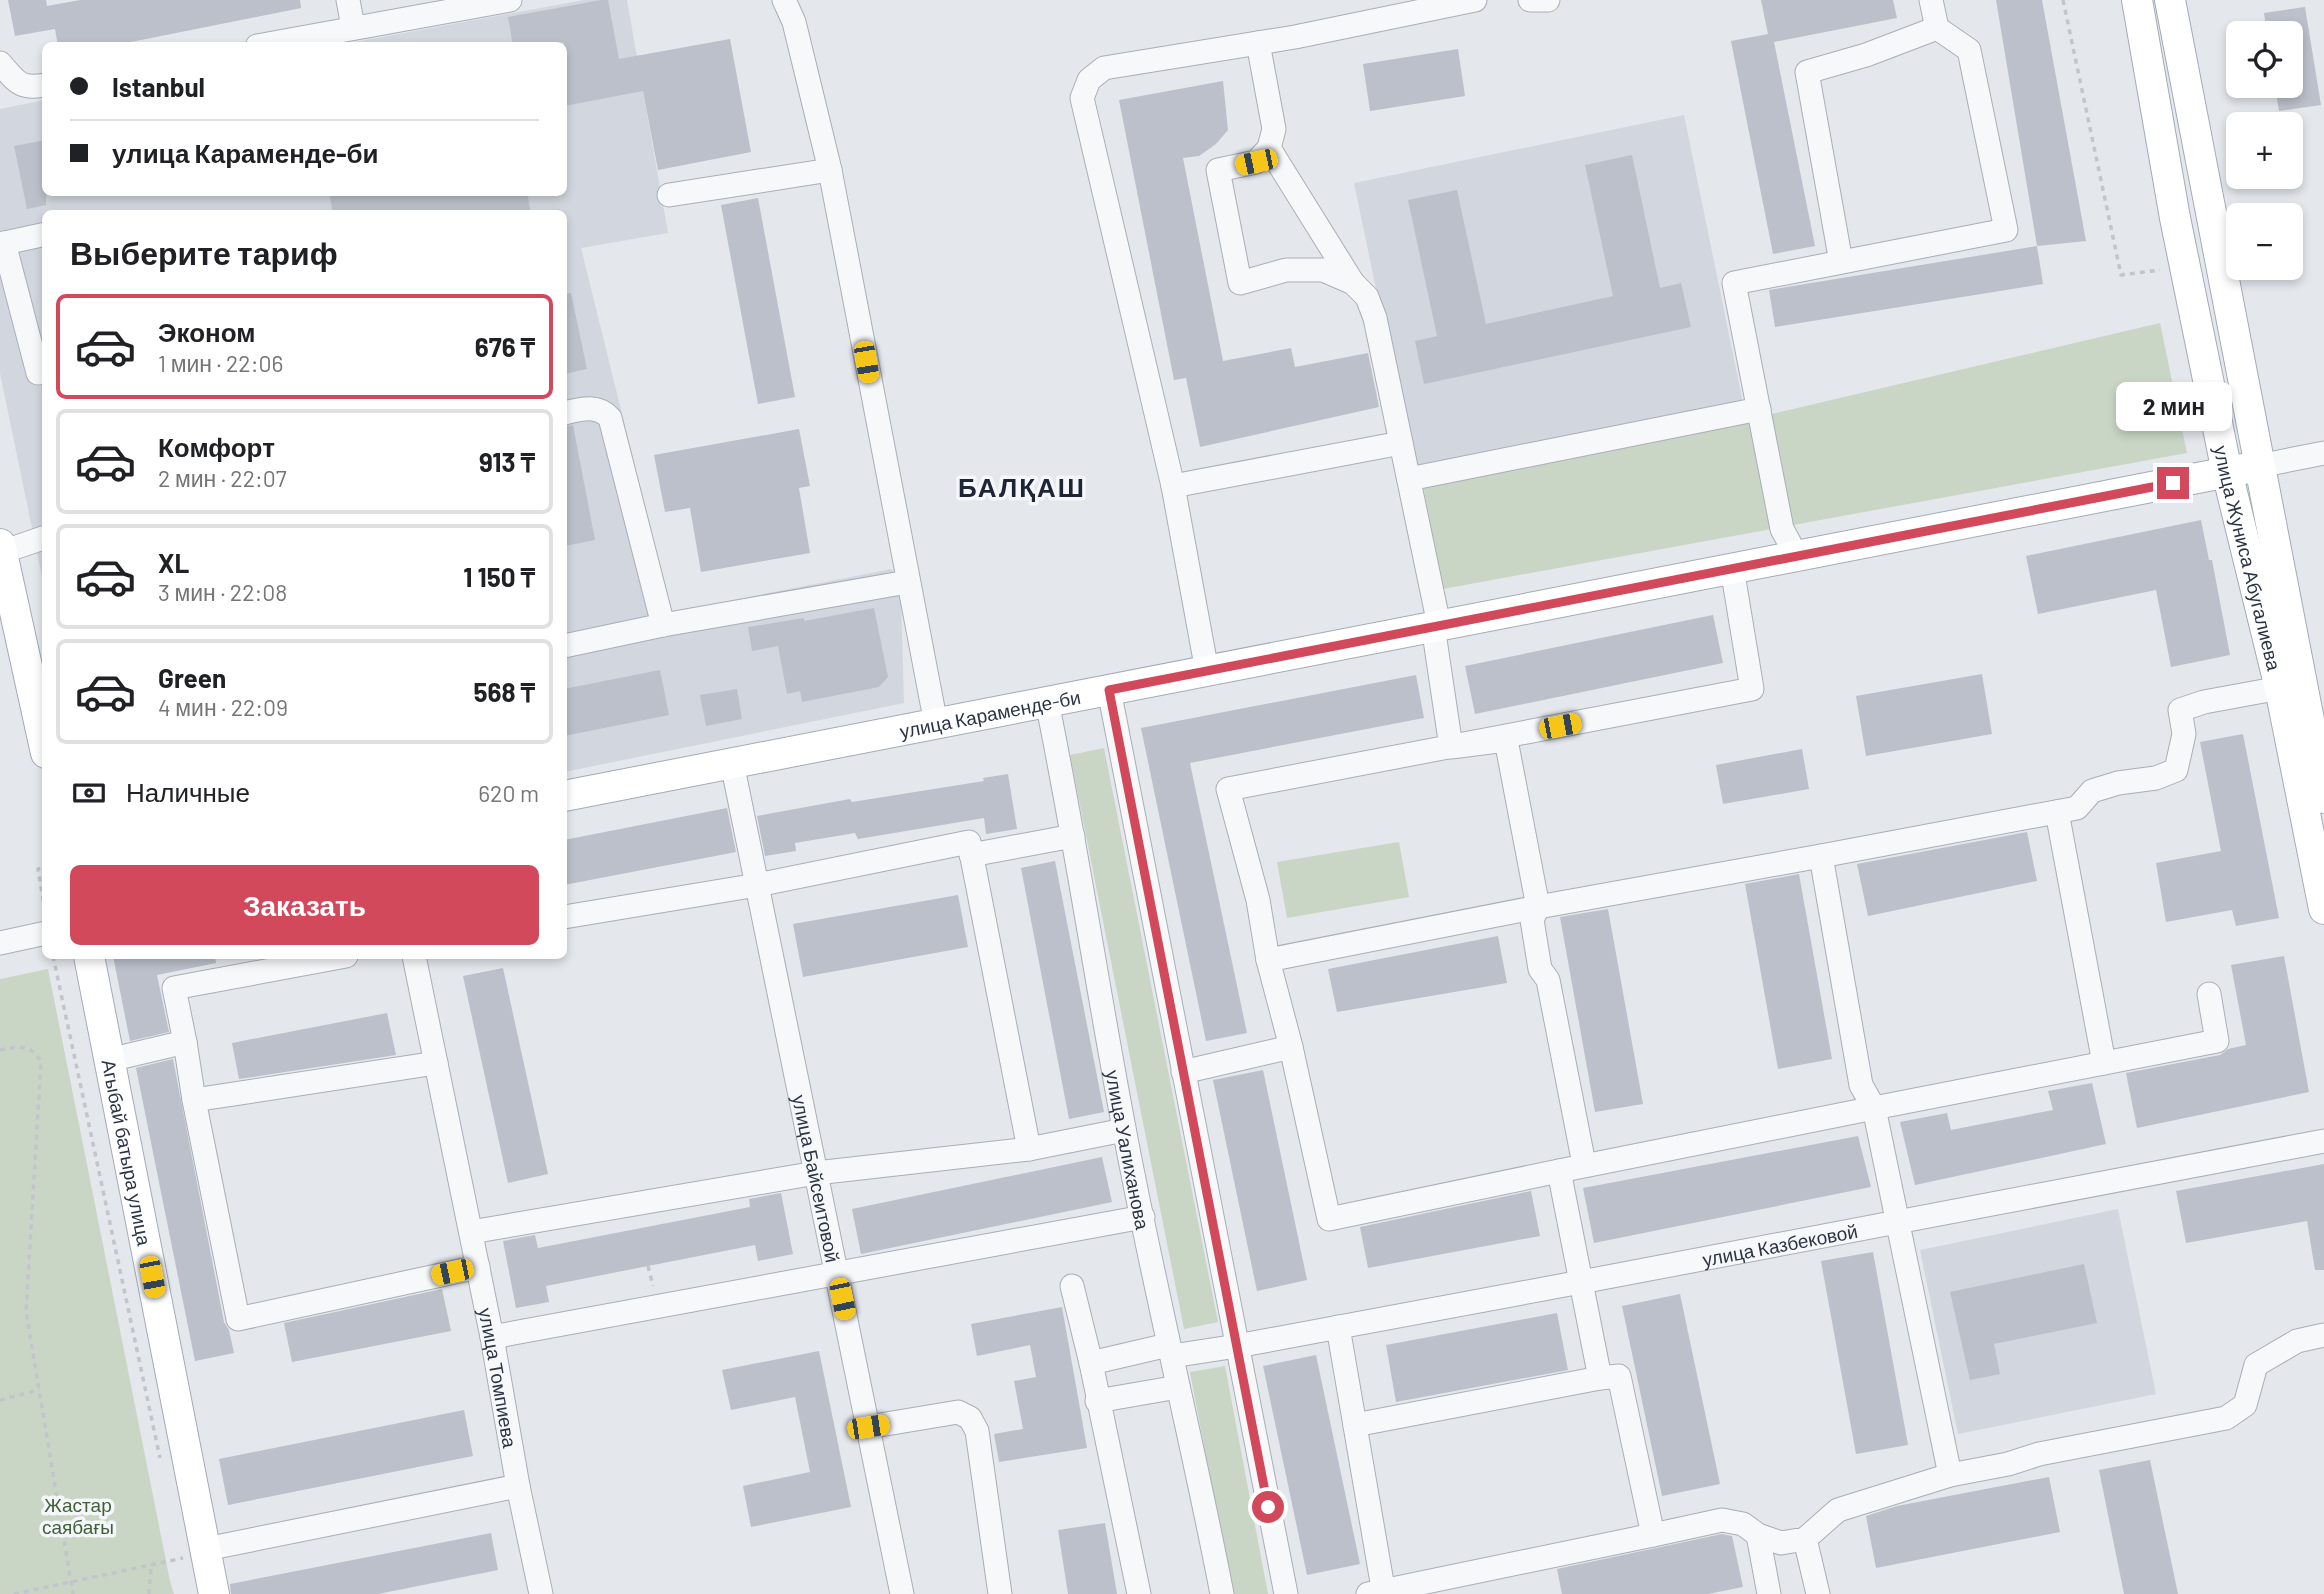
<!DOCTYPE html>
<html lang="ru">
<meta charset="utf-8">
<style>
:root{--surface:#fff;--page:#f6f6f6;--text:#202124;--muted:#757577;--line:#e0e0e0;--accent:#d1495b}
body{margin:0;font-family:Barlow,sans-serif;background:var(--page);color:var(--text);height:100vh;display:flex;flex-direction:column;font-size:26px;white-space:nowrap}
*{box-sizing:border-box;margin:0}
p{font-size:23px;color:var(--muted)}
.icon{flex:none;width:38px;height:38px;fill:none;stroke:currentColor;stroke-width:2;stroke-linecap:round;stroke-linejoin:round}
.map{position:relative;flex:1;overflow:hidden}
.panel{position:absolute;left:42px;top:210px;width:525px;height:749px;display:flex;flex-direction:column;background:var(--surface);border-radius:10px;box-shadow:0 4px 10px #0003}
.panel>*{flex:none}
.banner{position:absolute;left:42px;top:42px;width:525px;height:154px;border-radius:10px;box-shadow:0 4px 10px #0003;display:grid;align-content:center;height:154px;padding:0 28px;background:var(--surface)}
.fabs{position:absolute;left:2226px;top:21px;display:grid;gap:14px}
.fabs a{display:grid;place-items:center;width:77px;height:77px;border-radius:10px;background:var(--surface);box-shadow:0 4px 10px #0003;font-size:35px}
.end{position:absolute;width:32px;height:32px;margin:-16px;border:9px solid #d1495b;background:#fff;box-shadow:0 0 0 4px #fff}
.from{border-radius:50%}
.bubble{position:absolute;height:49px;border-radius:10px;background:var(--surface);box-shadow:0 4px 10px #0003;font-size:23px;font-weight:700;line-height:49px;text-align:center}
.car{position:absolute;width:21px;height:42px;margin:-21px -10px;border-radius:9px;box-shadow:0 0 5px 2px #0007;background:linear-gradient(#f5c518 24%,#345 0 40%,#f5c518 0 76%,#345 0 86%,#f5c518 0)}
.banner b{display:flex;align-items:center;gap:24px;height:66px;font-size:26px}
.banner b+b{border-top:2px solid var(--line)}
.banner i{width:18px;height:18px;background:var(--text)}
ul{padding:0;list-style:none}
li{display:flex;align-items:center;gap:21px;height:105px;margin:0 14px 10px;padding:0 14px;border:4px solid var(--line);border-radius:10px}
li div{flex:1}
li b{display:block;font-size:26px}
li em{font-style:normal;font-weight:700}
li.active{border-color:var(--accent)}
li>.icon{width:63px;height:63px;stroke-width:1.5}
h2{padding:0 28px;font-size:32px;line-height:84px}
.pay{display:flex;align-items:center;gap:18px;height:77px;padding:0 28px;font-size:26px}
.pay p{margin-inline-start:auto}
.button{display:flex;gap:14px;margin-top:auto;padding:14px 28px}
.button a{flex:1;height:80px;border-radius:10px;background:var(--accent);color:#fff;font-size:28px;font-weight:700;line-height:80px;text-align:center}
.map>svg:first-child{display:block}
</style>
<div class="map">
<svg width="2324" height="1594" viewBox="0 0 2324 1594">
<rect width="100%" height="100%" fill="#e4e7ec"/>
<path fill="#d2d6de" d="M584 0H627L668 233 581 248 671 612 892 569 901 600 904 703 564 772V214H46L45 591 0 373V109L45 100 46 192H564V46L339 45Z
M1684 115 1743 403 1414 471 1354 183Z
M2118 1209 2156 1394 1958 1434 1920 1250Z"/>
<path fill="#c9d6c5" d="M2160 323 2187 453 1443 589 1422 480 1776 413Z
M1104 748 1218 1322 1184 1329 1070 755Z
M1399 842 1409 897 1287 918 1277 862Z
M48 969 170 1581 174 1594H0V979Z
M1225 1366 1268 1594H1232L1190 1372Z"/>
<path fill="#bbc0ca" d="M8 0H46L47 6 80 0H300L301 8 111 46H58L55 29 15 36Z
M601 0H608L619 59 730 39 751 152 658 170 643 91 564 106V42L546 46H513L508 17Z
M1761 0H1893L1897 18 1774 42 1815 246 1773 254 1731 41 1768 34Z
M1996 0H2042L2086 241 2037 246Z
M2305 7 2321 105 2279 111 2275 86H2291V33H2267L2264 13Z
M1458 49 1465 96 1370 111 1363 64Z
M1223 81 1228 130 1216 144 1199 156 1183 158 1223 361 1291 348 1295 367 1368 353 1379 407 1200 447 1186 378 1174 380 1119 100Z
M46 140V205L27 209 14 146Z
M1632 155 1660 288 1681 283 1691 327 1424 384 1415 341 1437 336 1408 200 1457 190 1486 324 1613 296 1585 165Z
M329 192H527L531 214H333Z
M758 198 795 397 758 404 721 205Z
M2037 246 2043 284 1775 327 1769 290Z
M571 293 587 369 564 374V294Z
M573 425 595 540 564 546V427Z
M799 429 810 486 799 488 810 553 701 572 690 508 665 512 654 455Z
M2201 520 2209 560H2212L2230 655 2171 667 2156 590 2038 614 2026 556Z
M874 608 888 677 879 687 802 702 800 691 787 694 778 646 752 651 748 627 804 618V621Z
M1713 615 1723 663 1475 714 1465 666Z
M660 670 669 715 564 736V689Z
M1982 674 1992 734 1866 756 1856 696Z
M1416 675 1424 718 1190 763 1247 1033 1206 1041 1141 728Z
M737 689 742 719 706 726 700 695Z
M2243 734 2279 918 2236 926 2232 910 2166 922 2156 863 2221 851 2200 742Z
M1802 749 1809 789 1723 804 1716 765Z
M1008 774 1017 829 986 834 984 818 858 839 855 833 795 843 796 851 765 856 757 816 850 799 852 802 984 781 983 778Z
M727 808 736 852 564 885V840Z
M2027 832 2037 881 1868 916 1857 864Z
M1055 861 1104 1112 1069 1119 1021 868Z
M1799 874 1832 1059 1778 1069 1745 884Z
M958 895 968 947 803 977 793 924Z
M1608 909 1643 1104 1595 1112 1560 917Z
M1498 936 1507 983 1337 1012 1328 969Z
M113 956H215L216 963 157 975 169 1032 130 1041Z
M2284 956 2309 1092 2137 1128 2126 1073 2220 1055 2228 1049 2246 1045 2231 965Z
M503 968 548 1174 508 1183 463 976Z
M387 1013 396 1055 239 1079 232 1043Z
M173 1059 224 1322 229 1330 234 1353 195 1361 136 1068Z
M1263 1070 1307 1280 1257 1291 1213 1080Z
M2092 1083 2106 1144 1915 1185 1900 1122 1947 1113 1951 1130 2053 1110 2048 1091Z
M1858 1136 1871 1187 1594 1243 1583 1188Z
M1102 1157 1112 1202 861 1254 852 1209Z
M2324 1164V1270H2315L2307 1221 2186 1243 2176 1191Z
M1531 1191 1540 1236 1368 1268 1360 1227Z
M781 1193 793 1254 758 1261 755 1245 546 1286 549 1302 516 1308 503 1241 535 1235 538 1248 750 1207 749 1199Z
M1873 1252 1908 1445 1856 1454 1821 1261Z
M2084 1264 2097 1323 1994 1344 2000 1374 1970 1380 1950 1292Z
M442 1289 451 1331 292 1362 284 1323Z
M1680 1294 1720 1484 1662 1496 1622 1306Z
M1062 1307 1087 1448 999 1462 994 1434 1023 1429 1014 1381 1036 1377 1030 1345 977 1356 971 1324Z
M1557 1313 1568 1370 1396 1402 1386 1345Z
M819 1351 851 1507 751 1527 743 1486 810 1472 795 1397 731 1410 722 1370Z
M1316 1355 1360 1564 1307 1575 1263 1366Z
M464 1410 473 1456 228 1505 219 1459Z
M2150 1460 2178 1594H2124L2099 1470Z
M2049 1477 2060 1532 1876 1568 1866 1516 1897 1506Z
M1105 1523 1117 1594H1068L1058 1530Z
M491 1533 498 1570 378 1594H231L230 1584Z
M1722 1534 1732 1536 1743 1587 1708 1594H1562L1557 1569Z"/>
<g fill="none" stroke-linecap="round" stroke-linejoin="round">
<defs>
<g id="minor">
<path d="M348 0 353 27"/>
<path d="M784 0 794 22 830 170 936 724"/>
<path d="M1530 0H1548"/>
<path d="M1258 43 1274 129 1269 148 1256 162 1218 170 1240 283 1286 270H1323L1353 283 1367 297 1375 318 1439 625"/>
<path d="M257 46 510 0"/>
<path d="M0 63C16 81 19 90 46 85"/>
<path d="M1269 148 1353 283"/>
<path d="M669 195 830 170"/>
<path d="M4 243 38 373"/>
<path d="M0 244 46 234"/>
<path d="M1841 262 1807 72 1866 55 1937 28"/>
<path d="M564 413C581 409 597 404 610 418L663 625"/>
<path d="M2259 466 2324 453"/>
<path d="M1409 479 1759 409"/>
<path d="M1173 486 1401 443"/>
<path d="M2 552 46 537"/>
<path d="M1796 555 1782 529 1734 283 2006 230 1969 50 1937 28 1931 0"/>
<path d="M1433 626 1451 747 1506 740 1538 907 1532 920 1540 969 1548 980 1584 1164"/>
<path d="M564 646 663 625 907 582"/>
<path d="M1207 671 1173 486 1082 98 1089 80 1104 68 1295 37 1475 0"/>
<path d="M1109 690 1286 1594"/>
<path id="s1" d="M1047 702C1076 843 1097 986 1124 1128 1153 1284 1192 1438 1222 1594"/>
<path id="s2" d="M732 763 902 1594"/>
<path d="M2057 812 2104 1063"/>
<path d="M971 855 1073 836"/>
<path d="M0 943 46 933"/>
<path id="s3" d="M414 956 492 1337 518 1486 541 1594"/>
<path d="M1268 960 1538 907 1821 856"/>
<path d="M2209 994 2217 1041 1874 1108 1861 1085 1821 856 2077 808 2092 791 2118 783 2156 778 2176 770 2184 734 2180 710 2204 702 2280 688"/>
<path d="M185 1042 194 1100 238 1319 478 1267"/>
<path d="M109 1060 185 1042 174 988 346 956"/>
<path d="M1183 1072 1291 1047"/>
<path d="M194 1100 436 1063"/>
<path d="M1029 1149 1124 1130"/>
<path d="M1559 1171 1874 1108 1950 1475"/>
<path d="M471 1232 816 1173 1029 1149 969 842 757 885 564 917"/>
<path d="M1072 1286 1091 1363 1139 1594"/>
<path d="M1338 1327 1384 1594"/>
<path d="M492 1337 1143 1217"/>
<path id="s4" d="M1172 1356 1237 1346 1581 1282 2324 1141"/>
<path d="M1091 1363 1168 1345"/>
<path d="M1097 1401 1178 1387"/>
<path d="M1355 1425 1600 1378 1559 1171 1329 1219 1291 1047 1268 960 1258 900 1228 789 1752 689 1732 568"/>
<path d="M868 1427 958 1412 970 1418 977 1431 1000 1594"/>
<path d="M1653 1535 1722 1520 1743 1524 1758 1535 1781 1543 1805 1539 1838 1510 1950 1475 2008 1464 2039 1454 2226 1418 2245 1405 2256 1365 2297 1341 2324 1335"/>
<path d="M1758 1535 1769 1594"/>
<path d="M1805 1539 1818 1594"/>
<path d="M206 1549 518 1486"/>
<path d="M1368 1594 1653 1535 1619 1376 1600 1378"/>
</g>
<g id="major">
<path id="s5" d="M2137 0 2175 218 2227 472 2280 688 2324 909"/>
<path d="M2170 0 2324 798"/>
<path d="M0 544 46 753"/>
<path id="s6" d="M564 796 2259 466"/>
<path id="s7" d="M89 956 214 1594"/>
</g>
</defs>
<use href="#minor" stroke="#a9aeb7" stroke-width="25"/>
<use href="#major" stroke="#a3abb8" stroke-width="32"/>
<path stroke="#c2c5cb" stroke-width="3.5" stroke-dasharray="5 5" stroke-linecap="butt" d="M2063 0 2121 275 2160 270
M45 911 38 869 46 867
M53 956 160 1458
M0 1050C18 1046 32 1044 41 1062L26 1311 73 1594
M648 1266 653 1286
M0 1400 39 1390
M14 1594 183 1558
M149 1594 151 1566"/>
<use href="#minor" stroke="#f7f8fa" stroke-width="23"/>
<use href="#major" stroke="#fff" stroke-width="30"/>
</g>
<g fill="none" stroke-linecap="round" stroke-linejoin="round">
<path stroke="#d1495b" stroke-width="9" d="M1268 1507 1109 690 2173 483"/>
</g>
<g text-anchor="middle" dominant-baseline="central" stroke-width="7" stroke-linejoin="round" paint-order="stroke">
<g font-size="19" fill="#2b3445" stroke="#f4f6f9">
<text stroke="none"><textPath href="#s5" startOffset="569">улица Жуниса Абугалиева</textPath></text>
<text stroke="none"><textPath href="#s6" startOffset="434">улица Караменде-би</textPath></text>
<text stroke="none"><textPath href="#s1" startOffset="455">улица Уалиханова</textPath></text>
<text stroke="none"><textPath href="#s7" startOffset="200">Агыбай батыра улица</textPath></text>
<text stroke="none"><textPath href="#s2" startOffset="424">улица Байсеитовой</textPath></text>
<text stroke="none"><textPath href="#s4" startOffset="618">улица Казбековой</textPath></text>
<text stroke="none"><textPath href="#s3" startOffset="430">улица Томпиева</textPath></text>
</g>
<g font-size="19" fill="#3f6138" stroke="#f4f6f9">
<text x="78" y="1504">Жастар<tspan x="78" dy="22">саябағы</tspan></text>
</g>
<g font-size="26" font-weight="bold" letter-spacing="2" fill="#1d2536" stroke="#f4f6f9">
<text x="1022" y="486">БАЛҚАШ</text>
</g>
</g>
</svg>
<div class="fabs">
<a><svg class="icon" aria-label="locate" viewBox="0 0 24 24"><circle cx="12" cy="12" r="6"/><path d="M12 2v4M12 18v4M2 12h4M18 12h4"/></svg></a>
<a>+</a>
<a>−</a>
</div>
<i class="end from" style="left:1268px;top:1507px"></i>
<i class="end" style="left:2173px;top:483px"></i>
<div class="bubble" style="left:2116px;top:382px;width:116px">2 мин</div>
<i class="car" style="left:1256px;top:162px;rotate:258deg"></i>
<i class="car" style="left:866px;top:362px;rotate:170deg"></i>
<i class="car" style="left:1560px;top:726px;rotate:79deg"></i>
<i class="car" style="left:452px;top:1272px;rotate:258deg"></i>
<i class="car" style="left:152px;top:1277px;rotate:169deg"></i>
<i class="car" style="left:842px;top:1299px;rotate:168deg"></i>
<i class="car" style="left:868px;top:1427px;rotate:81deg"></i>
<div class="banner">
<b><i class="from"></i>Istanbul</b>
<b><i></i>улица Караменде-би</b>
</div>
<section class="panel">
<h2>Выберите тариф</h2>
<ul>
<li class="active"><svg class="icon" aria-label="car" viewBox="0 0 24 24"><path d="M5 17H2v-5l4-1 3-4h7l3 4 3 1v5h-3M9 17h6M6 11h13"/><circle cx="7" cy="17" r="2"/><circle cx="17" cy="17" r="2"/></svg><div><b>Эконом</b><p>1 мин · 22:06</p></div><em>676 ₸</em></li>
<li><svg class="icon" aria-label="car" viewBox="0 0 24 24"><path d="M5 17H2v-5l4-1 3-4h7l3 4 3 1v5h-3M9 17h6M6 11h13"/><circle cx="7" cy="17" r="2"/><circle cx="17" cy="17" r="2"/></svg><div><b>Комфорт</b><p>2 мин · 22:07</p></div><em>913 ₸</em></li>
<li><svg class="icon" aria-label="car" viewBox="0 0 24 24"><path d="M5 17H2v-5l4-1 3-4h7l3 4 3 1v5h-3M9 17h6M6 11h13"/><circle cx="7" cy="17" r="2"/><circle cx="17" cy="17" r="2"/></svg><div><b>XL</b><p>3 мин · 22:08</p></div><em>1 150 ₸</em></li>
<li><svg class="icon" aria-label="car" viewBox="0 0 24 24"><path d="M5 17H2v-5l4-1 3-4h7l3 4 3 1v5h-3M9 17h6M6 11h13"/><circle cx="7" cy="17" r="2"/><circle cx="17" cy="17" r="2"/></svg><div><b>Green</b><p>4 мин · 22:09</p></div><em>568 ₸</em></li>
</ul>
<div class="pay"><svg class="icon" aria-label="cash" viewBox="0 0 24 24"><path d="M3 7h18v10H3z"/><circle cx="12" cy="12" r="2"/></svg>Наличные<p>620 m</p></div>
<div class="button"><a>Заказать</a></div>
</section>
</div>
